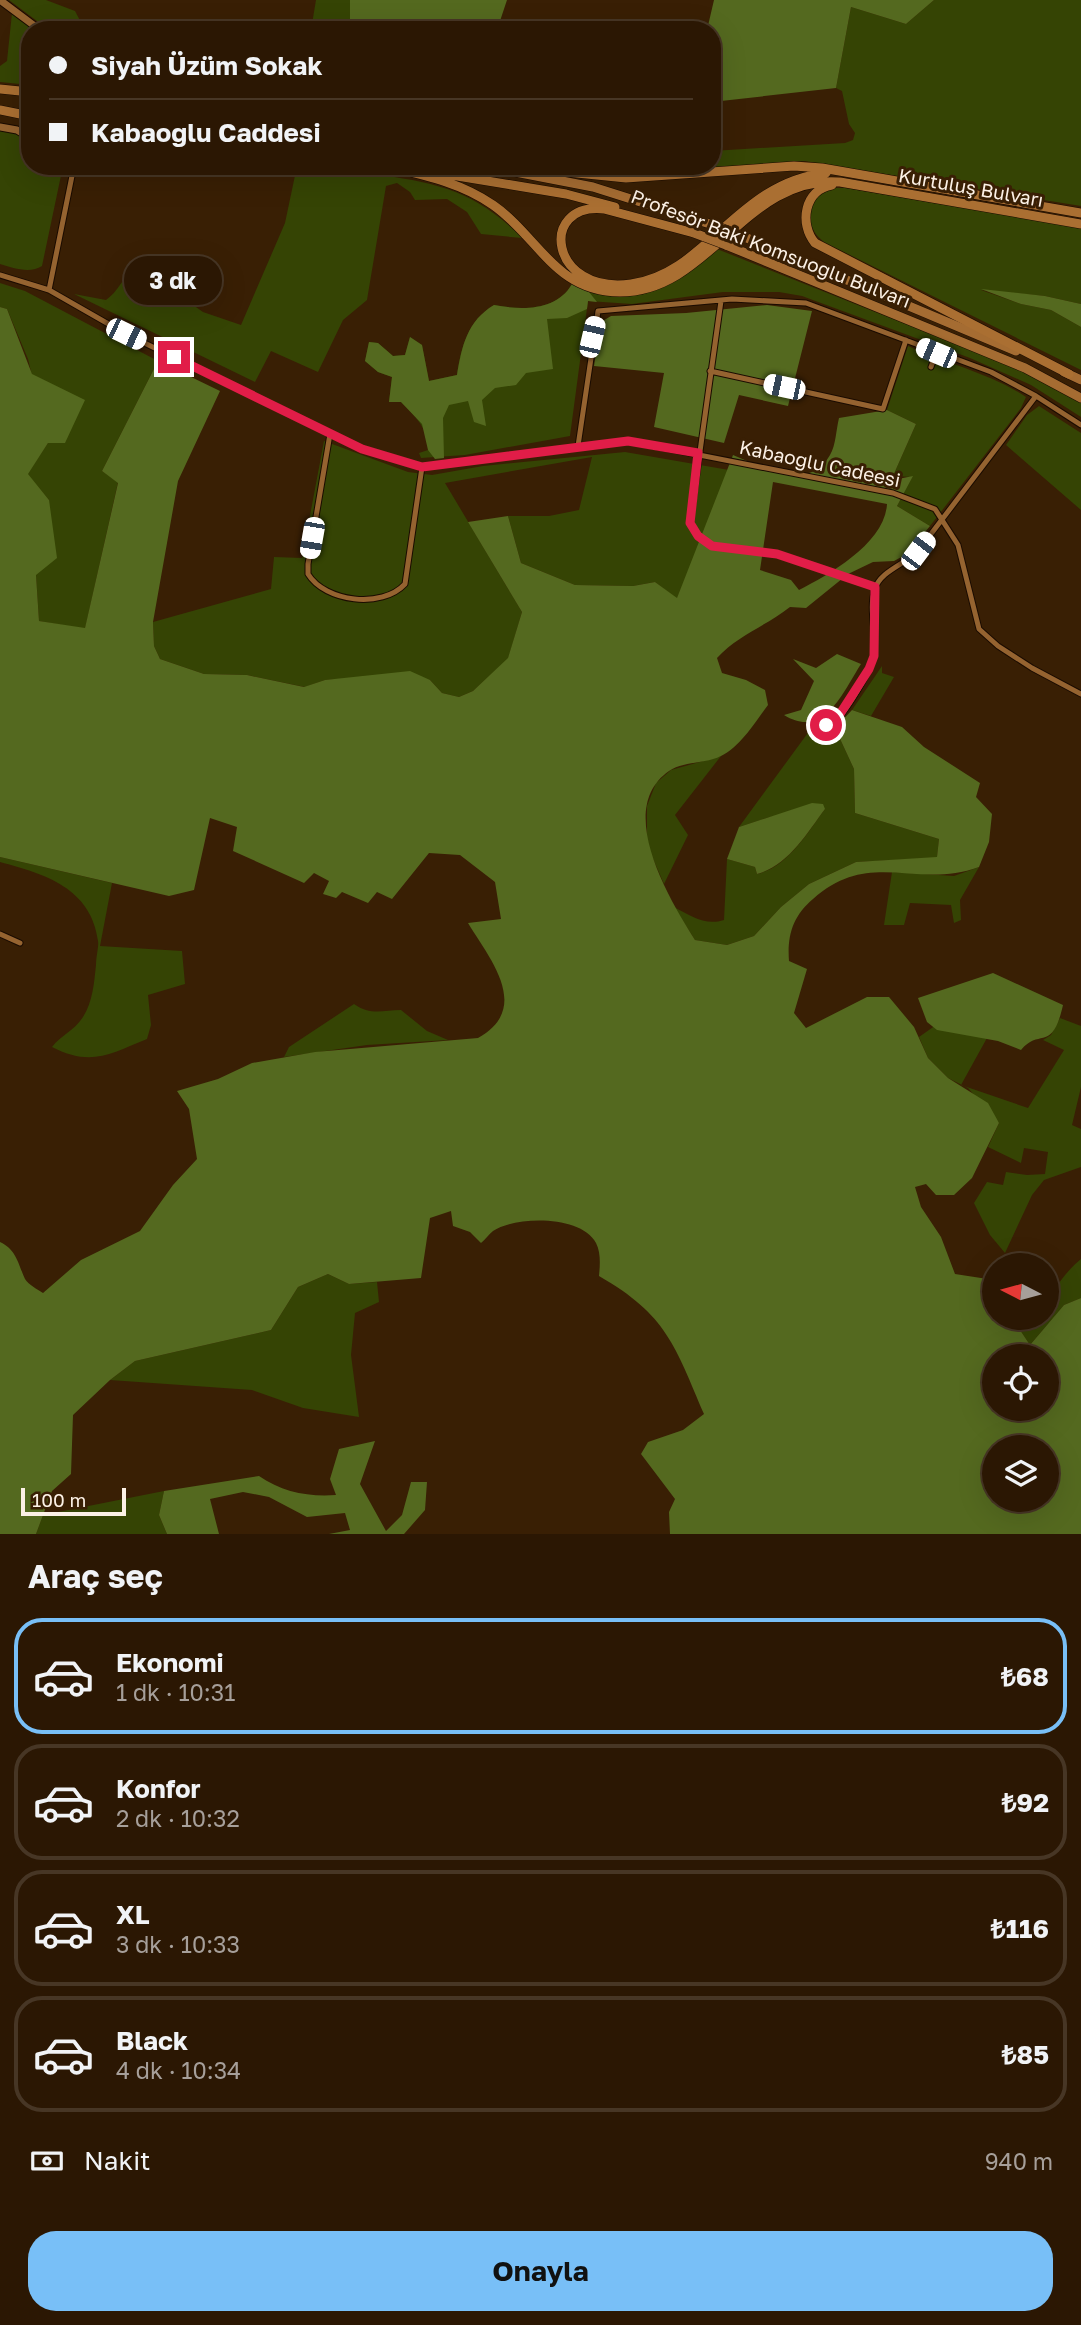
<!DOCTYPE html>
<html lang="tr">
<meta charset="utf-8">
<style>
:root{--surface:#2b1703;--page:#33200d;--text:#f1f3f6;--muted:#a69f9a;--line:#473625;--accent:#78bff7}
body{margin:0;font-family:"Golos Text",sans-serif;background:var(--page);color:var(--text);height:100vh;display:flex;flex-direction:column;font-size:26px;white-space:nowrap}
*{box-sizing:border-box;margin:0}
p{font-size:23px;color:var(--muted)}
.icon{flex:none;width:38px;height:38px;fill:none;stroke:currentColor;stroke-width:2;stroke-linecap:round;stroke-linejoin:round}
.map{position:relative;height:1534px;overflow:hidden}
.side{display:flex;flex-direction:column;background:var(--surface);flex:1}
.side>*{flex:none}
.hud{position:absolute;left:21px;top:21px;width:700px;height:154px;border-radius:28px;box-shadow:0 7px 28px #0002,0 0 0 2px var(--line);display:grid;align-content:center;height:154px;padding:0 28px;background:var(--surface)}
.needle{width:46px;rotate:276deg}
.fabs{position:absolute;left:982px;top:1253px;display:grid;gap:14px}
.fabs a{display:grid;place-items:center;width:77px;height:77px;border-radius:50%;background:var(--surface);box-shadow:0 7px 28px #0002,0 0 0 2px var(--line);font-size:35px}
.scale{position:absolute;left:21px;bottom:18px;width:105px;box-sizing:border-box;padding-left:7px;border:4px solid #fcf1e6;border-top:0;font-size:19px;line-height:24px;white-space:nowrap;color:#fcf1e6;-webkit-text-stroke:5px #391f04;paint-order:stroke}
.end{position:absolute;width:32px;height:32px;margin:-16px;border:9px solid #e11d48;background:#fff;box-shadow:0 0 0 4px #fff}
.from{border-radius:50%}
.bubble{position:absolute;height:49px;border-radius:24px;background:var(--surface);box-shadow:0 7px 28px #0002,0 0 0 2px var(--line);font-size:23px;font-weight:700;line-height:49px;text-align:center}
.car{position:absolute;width:21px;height:42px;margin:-21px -10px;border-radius:9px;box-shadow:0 0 5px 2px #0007;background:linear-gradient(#fff 24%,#345 0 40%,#fff 0 76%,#345 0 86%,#fff 0)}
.hud b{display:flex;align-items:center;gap:24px;height:66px;font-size:26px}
.hud b+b{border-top:2px solid var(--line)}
.hud i{width:18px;height:18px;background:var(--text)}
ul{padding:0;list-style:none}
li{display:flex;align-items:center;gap:21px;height:116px;margin:0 14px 10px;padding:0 14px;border:4px solid var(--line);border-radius:28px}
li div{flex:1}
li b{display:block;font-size:26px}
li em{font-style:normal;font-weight:700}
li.current{border-color:var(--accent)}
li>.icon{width:63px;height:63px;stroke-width:1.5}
h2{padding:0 28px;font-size:32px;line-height:84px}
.pay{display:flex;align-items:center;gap:18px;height:77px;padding:0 28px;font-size:26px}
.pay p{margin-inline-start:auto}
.cta{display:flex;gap:14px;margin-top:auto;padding:14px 28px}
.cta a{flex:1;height:80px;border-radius:28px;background:var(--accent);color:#111;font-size:28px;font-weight:700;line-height:80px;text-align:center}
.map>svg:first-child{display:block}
</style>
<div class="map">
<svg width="1081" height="1534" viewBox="0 0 1081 1534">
<rect width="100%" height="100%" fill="#391f04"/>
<path fill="#354404" d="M9 0H46L75 11 85 30H49Z
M316 0H350V30H311Z
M934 0H1081V206L805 161 645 172 552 166H712V151L845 143 853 140 855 133 849 124 842 91 836 88 851 7 906 24Z
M12 13 33 30H30V85L0 82V66L7 61Z
M0 130 15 133 30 142V166H63L42 266C30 274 13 268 0 264Z
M297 166C323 166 346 170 372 174 436 182 476 191 522 238L481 234 467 212 447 199 415 200 410 192 397 183 386 186 367 300 343 320 318 372 271 351 255 382 74 294 106 300C122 289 123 270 143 270L203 312 241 325 285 223Z
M831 188H845L1081 228V304L1045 296 981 290 1021 304 1051 310 1081 327V370L824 242C806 228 807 211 819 193Z
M717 249 1016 368 1081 403V417L1031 385 970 358 802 296 779 292H723L632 304 588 301 570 436 465 455 421 458 419 453 428 450C429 429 415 416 401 402H389L392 377 378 372 365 361 369 342 378 343 393 356 405 355 410 337 422 345 429 381 457 375C461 346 468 321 494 305 520 310 556 312 572 284 625 314 677 283 717 249Z
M0 283 25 291 158 361 102 471 118 482 85 629 39 621 36 575 49 500 27 474 48 443 28 359 7 309 0 307Z
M908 346C947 364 990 373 1026 397L1021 408 930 526 897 506 912 477 893 476 916 424 887 410Z
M1039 406 1081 433V510L1006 445 1027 415Z
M324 441 408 472 432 475 483 466 625 452 729 470 677 599 655 582 633 586 575 585 521 563 508 516H549L579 510 592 457 445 483 522 612 508 659 473 691 459 697 442 693 430 680 343 679 325 680 305 687 247 675 204 674 160 659 154 646 153 622 271 589 274 557 302 558Z
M882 666V673L894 677 871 716 852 710Z
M835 728 854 769 855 813 939 839 937 858 856 862 809 884 781 907 754 936 727 945 695 940 674 907C691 916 705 926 724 920L727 859 755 867 757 874C788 867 807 833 825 809L770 817 739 827 810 730Z
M721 756 675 815 688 835 664 884 647 845V806L656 783 671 770Z
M0 857 112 883 100 946 182 951 185 984 148 995 151 1025 147 1039C110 1054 91 1067 52 1047 61 1035 74 1031 83 1017 93 1001 94 983 96 965 96 956 99 946 98 941 91 888 45 874 0 862Z
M979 867 960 900 961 920 954 923 951 905 910 903 904 925H884L892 872 954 876Z
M354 1004C371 1016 383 1010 401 1010L427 1031 448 1040 367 1045 284 1057 289 1047Z
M1060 1018 1081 1026V1087L1072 1125 1081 1129V1167L1044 1180 1032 1195 1005 1253 990 1235 974 1203 987 1182 1003 1185 1006 1172 1027 1175 1045 1174 1048 1152 1024 1148 1021 1163 988 1147 999 1123 968 1088 948 1078 928 1058 919 1037 936 1025 945 1030 987 1038 961 1085 1028 1108 1064 1050 1043 1040 1051 1035Z
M1081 1259V1298L1064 1305 1030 1345 1016 1324V1318H1046C1047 1296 1064 1273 1081 1259Z
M328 1274 349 1284 377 1282 379 1302 355 1313 351 1355 359 1417 303 1408 252 1390 110 1380 135 1361 271 1330 298 1287Z
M164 1491 159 1515 167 1534H36L43 1515Z"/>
<path fill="#54691f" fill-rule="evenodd" d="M350 0H507L497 30H350Z
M714 0H934L906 24 851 7 836 88 712 102V30H707Z
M572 284 589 292 597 302 588 301 587 309 567 318 547 319 553 369 526 373 516 385 495 388 482 400 486 426 474 422 468 401 449 405 443 418 444 458 435 459 428 450 422 424 401 402H389L392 377 378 372 365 361 369 342 378 343 393 356 405 355 410 337 422 345 429 381 457 375C462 346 467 321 494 305 520 310 556 312 572 284Z
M981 289 1045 296 1081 304V327L1051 310 1021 304Z
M767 305 812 311 788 406 739 395 724 443 654 427 664 373 594 366 601 322 611 316 686 313Z
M0 307 7 309 32 374 85 400 65 443H48L28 474 49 500 57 558 36 575 39 621 85 628 118 483 102 471 158 361 220 391 178 481 153 622 154 646 160 659 204 674 247 675 304 687 325 680 410 671 430 680 442 693 459 697 473 691 508 658 522 612 468 522 508 516 521 563 575 585 633 586 655 582 677 598 733 455C762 467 809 493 830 455 836 445 836 430 839 418L887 410 916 424 893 476 898 479 913 476 897 506 930 526 907 554 894 561 873 562 848 574 806 608 790 607C766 626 738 635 717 658L722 673 746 680 765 690 768 705C755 722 741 746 721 756 705 764 684 761 669 771 614 809 670 900 695 940L727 945 754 936 781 907 809 884 856 862 937 857 939 839 855 813 854 769 835 728 852 710 902 727 924 747 980 783 976 797 992 814 989 842 979 867C916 890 870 848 813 899 793 916 787 935 789 961L807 969 794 1013 806 1028 867 997H889L914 1027 928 1058 948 1078 988 1103 999 1123 972 1178 954 1195H936L926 1184 915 1187 921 1207 941 1237 955 1274 994 1280V1318H1016V1324L1030 1345 1064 1305 1081 1298V1534H670L669 1512 675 1499 641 1454 648 1442 683 1430 704 1414C675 1346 667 1315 599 1276 600 1265 601 1253 596 1243 581 1215 516 1216 493 1231 489 1234 485 1240 481 1243L470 1232 453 1226 451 1211 430 1218 421 1278 349 1284 328 1274 298 1287 271 1330 135 1361 110 1380 73 1415 71 1474 52 1491 36 1534H0V1242C17 1250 18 1264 25 1279 29 1285 37 1289 43 1293L81 1260 140 1231 173 1185 197 1159 189 1109 177 1091 218 1079 252 1063 315 1052 478 1038C532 1008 490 959 468 923L501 919 495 882 460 855 429 853 392 899 377 892 368 903 342 892 336 898 323 894 329 881 314 873 304 883 233 851 237 827 210 818 194 890 169 896 0 857ZM773 482 887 504C885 543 830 574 799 590L791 580 760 570ZM994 1356H1046V1409H994ZM994 1447H1046V1500H994Z
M837 654 861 664C843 692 824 740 784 715L801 710 814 681 793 659 816 668Z
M812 803 823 804 825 809C807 833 788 866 757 874L755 867 727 859 739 827Z
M993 973 1063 1005C1052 1054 1040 1027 1021 1050L998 1041 937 1030 927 1022 918 998Z
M375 1441 360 1484 386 1531 402 1515 411 1482H427L425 1510 404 1534H329L350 1530 345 1513 307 1517 269 1497 243 1492 210 1499 219 1534H167L159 1515 164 1491 259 1476C282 1492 308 1497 336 1495L330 1479 339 1449Z"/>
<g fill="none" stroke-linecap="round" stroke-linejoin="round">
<defs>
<path id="minor" d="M0 275 49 290 126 334 362 449 422 467 628 441 893 493 935 509 958 545 979 629 998 646 1032 668 1081 694
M49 290 74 166
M721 301 690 523 698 536 712 546 777 554 875 587
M931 367 936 353
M710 371 883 409 906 340
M330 434 308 564V574C325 602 382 609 405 584L422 467
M578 446 598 311 732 299 806 303 991 372 1036 396
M812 726C819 726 827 726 833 722 845 715 873 668 874 653 877 633 868 609 875 589 880 571 906 564 918 551L1036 396 1081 425
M0 934 20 943"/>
<path id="tertiary" d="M0 0 40 30
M0 127 17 130 30 138"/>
<path id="primary" d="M484 166 593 187 710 224
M742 236 1016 351
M726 245 1025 368 1081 398
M1064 372 1081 380"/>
<path id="trunk" d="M0 89 30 92
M0 110 30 116
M384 166C423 175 460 182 493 205 539 237 555 292 620 292 710 292 746 174 840 182L1081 224
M508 166 626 178 794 166 822 168 1081 213
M439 173 566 194 615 207
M832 185C804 190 799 224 815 243L1069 374
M694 233 604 209C538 202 549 295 631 284 707 274 736 183 826 173"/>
</defs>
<use href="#minor" stroke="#1a0b00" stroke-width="7"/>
<use href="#tertiary" stroke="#1a0b00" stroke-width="9"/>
<use href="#primary" stroke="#1a0b00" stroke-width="10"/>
<use href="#trunk" stroke="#1a0b00" stroke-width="10"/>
<use href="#minor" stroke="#956330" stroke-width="5"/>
<use href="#tertiary" stroke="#956330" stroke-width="7"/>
<use href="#primary" stroke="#a56c32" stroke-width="9"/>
<use href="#trunk" stroke="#aa6f32" stroke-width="9"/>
<defs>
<path id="primary-bridge" d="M710 224 742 236
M694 233 726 245"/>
</defs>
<use href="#primary-bridge" stroke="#1a0b00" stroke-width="10" stroke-linecap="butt"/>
<use href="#primary-bridge" stroke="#a56c32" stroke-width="9"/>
</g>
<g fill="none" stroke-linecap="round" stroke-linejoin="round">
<path stroke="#e11d48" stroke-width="9" d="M174 357 362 449 422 467 628 441 698 453 690 523 698 536 712 546 777 554 875 587 874 656 869 669 838 717 826 725"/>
</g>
<g text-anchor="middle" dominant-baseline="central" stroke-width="6" stroke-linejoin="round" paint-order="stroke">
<g font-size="19" fill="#fcf1e6" stroke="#391f04">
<text transform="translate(971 187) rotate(10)">Kurtuluş Bulvarı</text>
<text transform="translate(771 248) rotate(21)">Profesör Baki Komsuoğlu Bulvarı</text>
<text transform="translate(820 463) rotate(12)">Kabaoğlu Cadeesi</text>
</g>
</g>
</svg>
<div class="fabs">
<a><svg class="needle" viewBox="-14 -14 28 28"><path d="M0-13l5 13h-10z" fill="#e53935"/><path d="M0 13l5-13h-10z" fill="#a69f9a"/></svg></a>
<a><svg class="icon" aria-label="locate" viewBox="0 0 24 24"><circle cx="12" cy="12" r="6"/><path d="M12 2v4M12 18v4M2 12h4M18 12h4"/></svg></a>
<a><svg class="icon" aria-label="layers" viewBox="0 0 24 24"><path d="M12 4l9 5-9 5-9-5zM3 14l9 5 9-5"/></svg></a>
</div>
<div class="scale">100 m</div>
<i class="end from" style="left:826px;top:725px"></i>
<i class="end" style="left:174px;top:357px"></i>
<div class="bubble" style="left:124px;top:256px;width:98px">3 dk</div>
<i class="car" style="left:126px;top:334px;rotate:116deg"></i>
<i class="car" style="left:592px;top:337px;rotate:13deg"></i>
<i class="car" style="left:936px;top:353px;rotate:293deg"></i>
<i class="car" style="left:784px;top:387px;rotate:282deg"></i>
<i class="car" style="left:312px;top:538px;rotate:190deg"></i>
<i class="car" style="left:918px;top:551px;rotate:37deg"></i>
<div class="hud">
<b><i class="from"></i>Siyah Üzüm Sokak</b>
<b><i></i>Kabaoğlu Caddesi</b>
</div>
</div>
<section class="side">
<h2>Araç seç</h2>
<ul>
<li class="current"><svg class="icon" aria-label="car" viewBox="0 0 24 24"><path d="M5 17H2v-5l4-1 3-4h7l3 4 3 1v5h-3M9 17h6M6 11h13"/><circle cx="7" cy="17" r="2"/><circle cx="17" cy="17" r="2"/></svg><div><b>Ekonomi</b><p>1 dk · 10:31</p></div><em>₺68</em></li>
<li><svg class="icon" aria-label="car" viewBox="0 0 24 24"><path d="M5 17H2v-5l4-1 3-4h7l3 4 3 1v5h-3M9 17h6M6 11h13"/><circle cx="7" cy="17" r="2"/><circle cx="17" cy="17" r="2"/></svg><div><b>Konfor</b><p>2 dk · 10:32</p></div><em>₺92</em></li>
<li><svg class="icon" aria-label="car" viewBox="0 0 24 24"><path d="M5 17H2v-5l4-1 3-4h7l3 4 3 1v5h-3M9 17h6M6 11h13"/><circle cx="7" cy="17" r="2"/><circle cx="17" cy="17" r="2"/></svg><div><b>XL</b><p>3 dk · 10:33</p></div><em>₺116</em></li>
<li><svg class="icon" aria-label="car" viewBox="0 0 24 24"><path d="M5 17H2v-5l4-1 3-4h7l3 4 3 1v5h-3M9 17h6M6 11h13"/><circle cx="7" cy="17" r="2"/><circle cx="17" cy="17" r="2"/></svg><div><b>Black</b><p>4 dk · 10:34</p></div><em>₺85</em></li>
</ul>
<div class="pay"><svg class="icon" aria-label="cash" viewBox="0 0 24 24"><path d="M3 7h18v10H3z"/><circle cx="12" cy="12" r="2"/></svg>Nakit<p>940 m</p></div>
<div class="cta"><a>Onayla</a></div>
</section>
